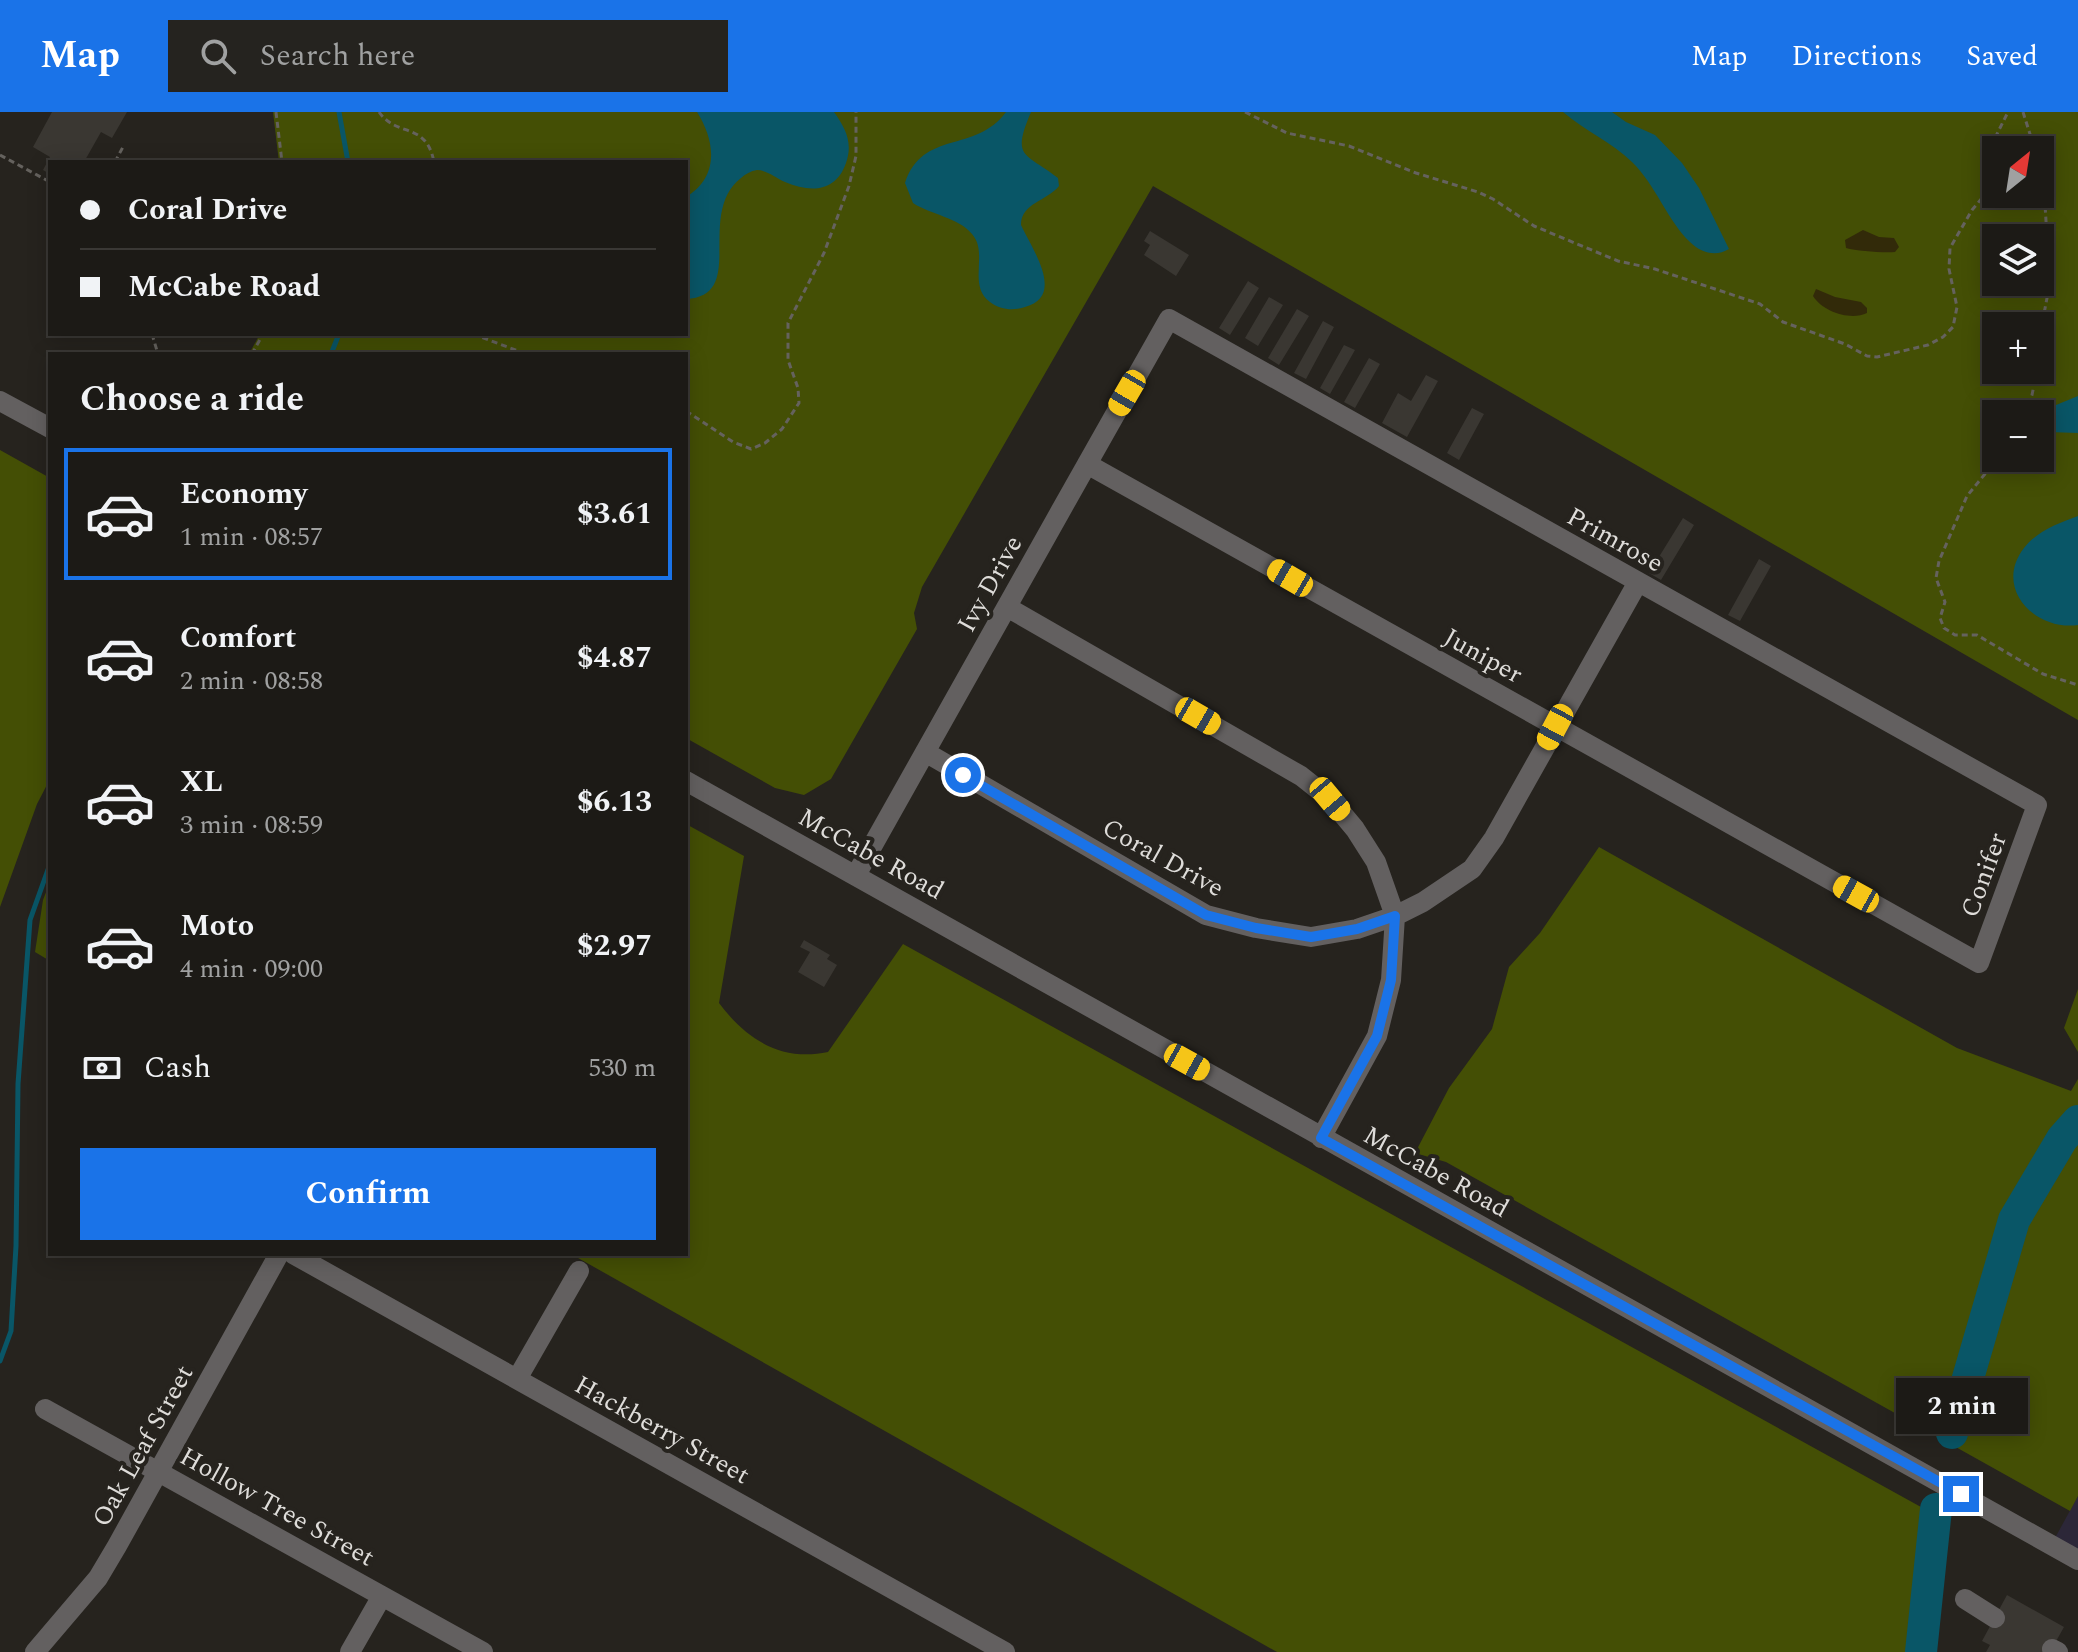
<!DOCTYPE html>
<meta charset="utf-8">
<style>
:root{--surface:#1c1a16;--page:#25231f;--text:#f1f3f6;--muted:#a0a1a1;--line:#3a3835;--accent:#1a73e8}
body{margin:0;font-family:Spectral,serif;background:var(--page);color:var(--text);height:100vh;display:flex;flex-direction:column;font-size:30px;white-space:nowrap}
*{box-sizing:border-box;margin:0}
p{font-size:26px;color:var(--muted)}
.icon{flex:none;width:44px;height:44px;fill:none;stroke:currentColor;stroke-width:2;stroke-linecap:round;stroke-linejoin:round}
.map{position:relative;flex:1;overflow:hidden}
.panel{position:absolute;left:48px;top:240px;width:640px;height:904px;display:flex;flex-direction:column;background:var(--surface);border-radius:0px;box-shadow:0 4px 20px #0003,0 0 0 2px var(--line)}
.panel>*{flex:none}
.top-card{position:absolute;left:48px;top:48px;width:640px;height:176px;border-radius:0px;box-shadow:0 4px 20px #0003,0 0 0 2px var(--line);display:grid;align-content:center;height:176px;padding:0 32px;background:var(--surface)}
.needle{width:52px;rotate:30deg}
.tools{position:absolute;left:1982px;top:24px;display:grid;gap:16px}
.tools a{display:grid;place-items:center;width:72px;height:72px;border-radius:0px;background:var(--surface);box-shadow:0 4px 20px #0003,0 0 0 2px var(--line);font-size:40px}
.end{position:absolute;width:36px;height:36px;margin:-18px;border:10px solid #1a73e8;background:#fff;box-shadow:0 0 0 4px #fff}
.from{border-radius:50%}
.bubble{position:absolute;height:56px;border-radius:0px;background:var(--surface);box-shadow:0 4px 20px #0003,0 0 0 2px var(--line);font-size:26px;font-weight:700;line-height:56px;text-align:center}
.car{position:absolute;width:24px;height:48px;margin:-24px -12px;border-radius:10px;box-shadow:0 0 6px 2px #0007;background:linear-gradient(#f5c518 24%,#345 0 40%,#f5c518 0 76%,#345 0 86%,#f5c518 0)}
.top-card b{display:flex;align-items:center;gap:28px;height:76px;font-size:30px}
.top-card b+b{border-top:2px solid var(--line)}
.top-card i{width:20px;height:20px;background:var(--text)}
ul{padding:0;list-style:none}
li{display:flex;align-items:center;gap:24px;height:132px;margin:0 16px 12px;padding:0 16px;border:4px solid transparent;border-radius:0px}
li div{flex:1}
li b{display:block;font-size:30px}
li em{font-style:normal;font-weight:700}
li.current{border-color:var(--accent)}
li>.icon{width:72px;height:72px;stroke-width:1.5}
h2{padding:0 32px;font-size:36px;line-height:96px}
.pay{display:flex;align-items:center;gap:20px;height:88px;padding:0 32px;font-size:30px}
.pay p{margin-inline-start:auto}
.button{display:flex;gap:16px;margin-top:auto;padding:16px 32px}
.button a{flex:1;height:92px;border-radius:0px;background:var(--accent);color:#fff;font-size:32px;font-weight:700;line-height:92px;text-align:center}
header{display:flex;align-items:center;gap:48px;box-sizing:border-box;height:112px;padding:0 40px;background:var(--accent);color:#fff}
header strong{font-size:38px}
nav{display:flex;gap:44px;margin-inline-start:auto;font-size:28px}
.search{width:560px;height:72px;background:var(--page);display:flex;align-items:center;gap:20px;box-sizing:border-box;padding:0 28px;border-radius:0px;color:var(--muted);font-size:30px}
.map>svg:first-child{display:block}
</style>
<header>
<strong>Map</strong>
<div class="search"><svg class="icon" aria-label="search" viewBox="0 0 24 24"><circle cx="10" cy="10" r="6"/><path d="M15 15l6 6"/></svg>Search here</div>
<nav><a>Map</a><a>Directions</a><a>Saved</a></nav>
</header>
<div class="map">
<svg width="2078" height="1540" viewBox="0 0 2078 1540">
<rect width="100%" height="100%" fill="#26231e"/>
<path fill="#2c2738" d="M2078 1384V1439L2055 1426Z"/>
<path fill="#444f05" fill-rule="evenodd" d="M273 0H2078V608L1153 74 922 475 914 501 917 517 831 667 804 683 775 676 686 626V242H249L260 222H686V50H279ZM1996 38H2040V82H1996ZM1996 126H2040V170H1996ZM1996 214H2040V258H1996ZM1996 302H2040V346H1996Z
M0 338 50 366V667L37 692 0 795Z
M686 712 744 744 719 891C746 927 781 950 828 940L903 832 1930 1400 1916 1540H1277L571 1142H686Z
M1599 735 1957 936 2071 979 2078 967V1384L2070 1399 1446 1050 1415 1041 1449 976 1492 917 1509 855 1540 821Z
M50 770V849L35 840 43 788Z
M2078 877V940L2064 916Z"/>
<path fill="#322a09" d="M1863 118 1879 125 1894 126 1899 135 1895 140C1883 141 1857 139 1846 136L1845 128Z
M1816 177 1835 185 1861 190 1867 196V201C1851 209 1823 200 1813 184Z"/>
<path fill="#095667" d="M697 0H834C846 17 853 31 846 51 836 80 811 81 785 70 776 66 767 58 757 58 751 59 745 62 741 66 695 102 748 184 686 187V85C719 65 716 30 697 0Z
M1006 0H1031C1011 47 1025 40 1058 66L1059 74C1047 89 1021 91 1021 113 1032 137 1066 184 1025 195 1014 199 1000 198 990 190 967 173 989 141 972 122 958 105 931 103 913 91L905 71C923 17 975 42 1006 0Z
M1563 0H1612L1626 10 1655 23 1682 51 1699 76 1729 137C1716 145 1701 141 1690 130 1669 111 1655 72 1632 50 1612 30 1585 19 1563 0Z
M2078 284V321L2049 320 2041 313 2039 300Z
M2078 404V513C2035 519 1993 476 2024 436 2037 419 2059 411 2078 404Z"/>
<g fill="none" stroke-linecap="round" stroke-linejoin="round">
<path stroke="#095667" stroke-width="5" d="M339 0 348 50
M331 242 339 222
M0 1249 11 1219 16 1134 18 972 30 808 50 752"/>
<path stroke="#095667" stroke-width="32" d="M1952 1321 2014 1108 2062 1027 2078 1009
M1921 1540 1936 1397"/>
</g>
<path fill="#3a3732" d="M52 0H127L112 26 101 20 84 50H50V62L43 58 50 45 33 35Z
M1150 119 1189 143 1176 164 1144 143 1150 133 1144 129Z
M1248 169 1259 176 1230 223 1219 216Z
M1269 185 1283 193 1258 234 1245 226Z
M1297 197 1309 204 1279 253 1268 246Z
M1323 209 1334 215 1306 267 1294 261Z
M1344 233 1355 238 1330 282 1320 276Z
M1369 246 1380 252 1355 296 1344 290Z
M1426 263 1438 269 1407 325 1382 311 1398 281 1411 289Z
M1472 296 1484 302 1459 348 1447 341Z
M1683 406 1694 413 1661 468 1649 461Z
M1759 447 1771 454 1740 509 1728 503Z
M804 828 830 843 827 847 837 853 824 875 798 860 810 840 800 835Z
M2007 1483 2064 1515 2050 1540H1986L1990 1533 1982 1529Z"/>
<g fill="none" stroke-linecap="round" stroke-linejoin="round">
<path stroke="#65625e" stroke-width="3" stroke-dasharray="6 4" stroke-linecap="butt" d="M276 0 282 50
M379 0C397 26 426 9 434 50
M1245 0 1287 21 1349 34 1416 61 1478 80 1493 87 1534 114 1618 149 1655 157 1760 192 1783 210 1845 232 1867 244 1877 245 1928 233 1943 225 1953 215 1957 195 1949 157 1950 136 1972 98 1992 74 1995 60 1996 24 2008 0
M2023 0 2035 38
M0 43 50 70
M115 50 124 33
M2040 55 2044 76 2049 158 2048 181 2040 222
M152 222 158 242
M473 222 526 242
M252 242 263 222
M686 299 733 330 751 337 765 331 782 317 799 291 798 276 788 248V211L824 141 849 74 856 44V0
M2024 302 2032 283 2037 258
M1998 346 1967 384 1939 449 1936 466 1945 490 1940 506 1944 516 1955 523H1977L2043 562 2078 573"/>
<path stroke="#636060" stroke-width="20" d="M0 289 50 316
M1007 495 1301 664 1330 687 1355 717 1376 750 1395 804 1391 868 1377 924 1321 1026
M925 640 1206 803 1256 816 1311 825 1357 817 1395 804 1423 790 1472 757 1494 726 1638 470
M686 669 2078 1448
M856 763 1060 400 1169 207 2037 693 1979 851 1087 352
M293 1142 1005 1540
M517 1267 579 1159
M45 1297 483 1540
M1965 1487 1995 1506
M2052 1537 2058 1540
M35 1540 98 1466 117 1434 279 1142
M350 1540 382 1484"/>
</g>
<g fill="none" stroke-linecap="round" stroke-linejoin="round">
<path stroke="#1a73e8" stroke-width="10" d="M963 663 1206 803 1256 816 1311 825 1357 817 1395 804 1391 868 1377 924 1321 1026 1961 1382"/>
</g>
<g text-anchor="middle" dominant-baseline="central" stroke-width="8" stroke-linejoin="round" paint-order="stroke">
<g font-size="26" fill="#dedcd9" stroke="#26231e">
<text transform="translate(1615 428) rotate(29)">Primrose</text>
<text transform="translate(990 472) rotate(-61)">Ivy Drive</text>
<text transform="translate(1483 544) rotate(29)">Juniper</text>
<text transform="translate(871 742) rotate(29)">McCabe Road</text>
<text transform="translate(1163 746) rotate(29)">Coral Drive</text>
<text transform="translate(1984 763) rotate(-70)">Conifer</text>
<text transform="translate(1436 1060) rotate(29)">McCabe Road</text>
<text transform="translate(662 1318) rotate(29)">Hackberry Street</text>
<text transform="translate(143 1334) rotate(-61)">Oak Leaf Street</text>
<text transform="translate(277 1395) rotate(29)">Hollow Tree Street</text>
</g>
</g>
</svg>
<div class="tools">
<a><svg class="needle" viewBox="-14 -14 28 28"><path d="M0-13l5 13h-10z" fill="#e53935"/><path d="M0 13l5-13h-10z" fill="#a0a1a1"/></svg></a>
<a><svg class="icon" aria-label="layers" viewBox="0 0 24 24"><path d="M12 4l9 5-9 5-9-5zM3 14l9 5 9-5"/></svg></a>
<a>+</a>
<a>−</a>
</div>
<i class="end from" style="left:963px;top:663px"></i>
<i class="end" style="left:1961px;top:1382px"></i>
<div class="bubble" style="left:1896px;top:1266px;width:132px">2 min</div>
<i class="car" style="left:1127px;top:281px;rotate:210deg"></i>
<i class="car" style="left:1290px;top:466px;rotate:300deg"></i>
<i class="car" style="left:1198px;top:604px;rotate:120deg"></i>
<i class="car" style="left:1555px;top:615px;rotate:208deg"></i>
<i class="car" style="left:1330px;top:687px;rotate:140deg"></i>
<i class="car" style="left:1856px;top:782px;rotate:299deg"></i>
<i class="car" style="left:1187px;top:950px;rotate:119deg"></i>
<div class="top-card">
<b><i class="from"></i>Coral Drive</b>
<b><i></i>McCabe Road</b>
</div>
<section class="panel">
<h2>Choose a ride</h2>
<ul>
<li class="current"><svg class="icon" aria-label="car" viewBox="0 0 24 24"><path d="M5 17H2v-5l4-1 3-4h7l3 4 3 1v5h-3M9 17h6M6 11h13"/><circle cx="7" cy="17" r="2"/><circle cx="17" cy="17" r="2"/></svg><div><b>Economy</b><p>1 min · 08:57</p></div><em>$3.61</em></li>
<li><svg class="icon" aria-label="car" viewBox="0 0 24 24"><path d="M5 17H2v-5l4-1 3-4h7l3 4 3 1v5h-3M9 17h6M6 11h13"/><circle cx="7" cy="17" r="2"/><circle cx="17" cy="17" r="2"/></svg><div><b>Comfort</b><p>2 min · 08:58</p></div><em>$4.87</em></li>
<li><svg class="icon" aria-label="car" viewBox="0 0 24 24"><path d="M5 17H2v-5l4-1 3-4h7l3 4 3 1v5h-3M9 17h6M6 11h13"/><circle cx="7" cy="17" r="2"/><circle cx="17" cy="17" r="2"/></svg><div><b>XL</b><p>3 min · 08:59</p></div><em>$6.13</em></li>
<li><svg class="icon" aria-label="car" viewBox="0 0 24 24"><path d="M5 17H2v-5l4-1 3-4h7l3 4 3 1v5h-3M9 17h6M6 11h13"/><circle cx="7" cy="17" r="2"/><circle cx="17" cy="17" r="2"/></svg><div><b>Moto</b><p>4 min · 09:00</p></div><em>$2.97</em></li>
</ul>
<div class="pay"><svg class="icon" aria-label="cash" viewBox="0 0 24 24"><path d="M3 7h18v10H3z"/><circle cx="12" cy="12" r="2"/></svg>Cash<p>530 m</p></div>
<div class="button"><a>Confirm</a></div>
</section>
</div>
